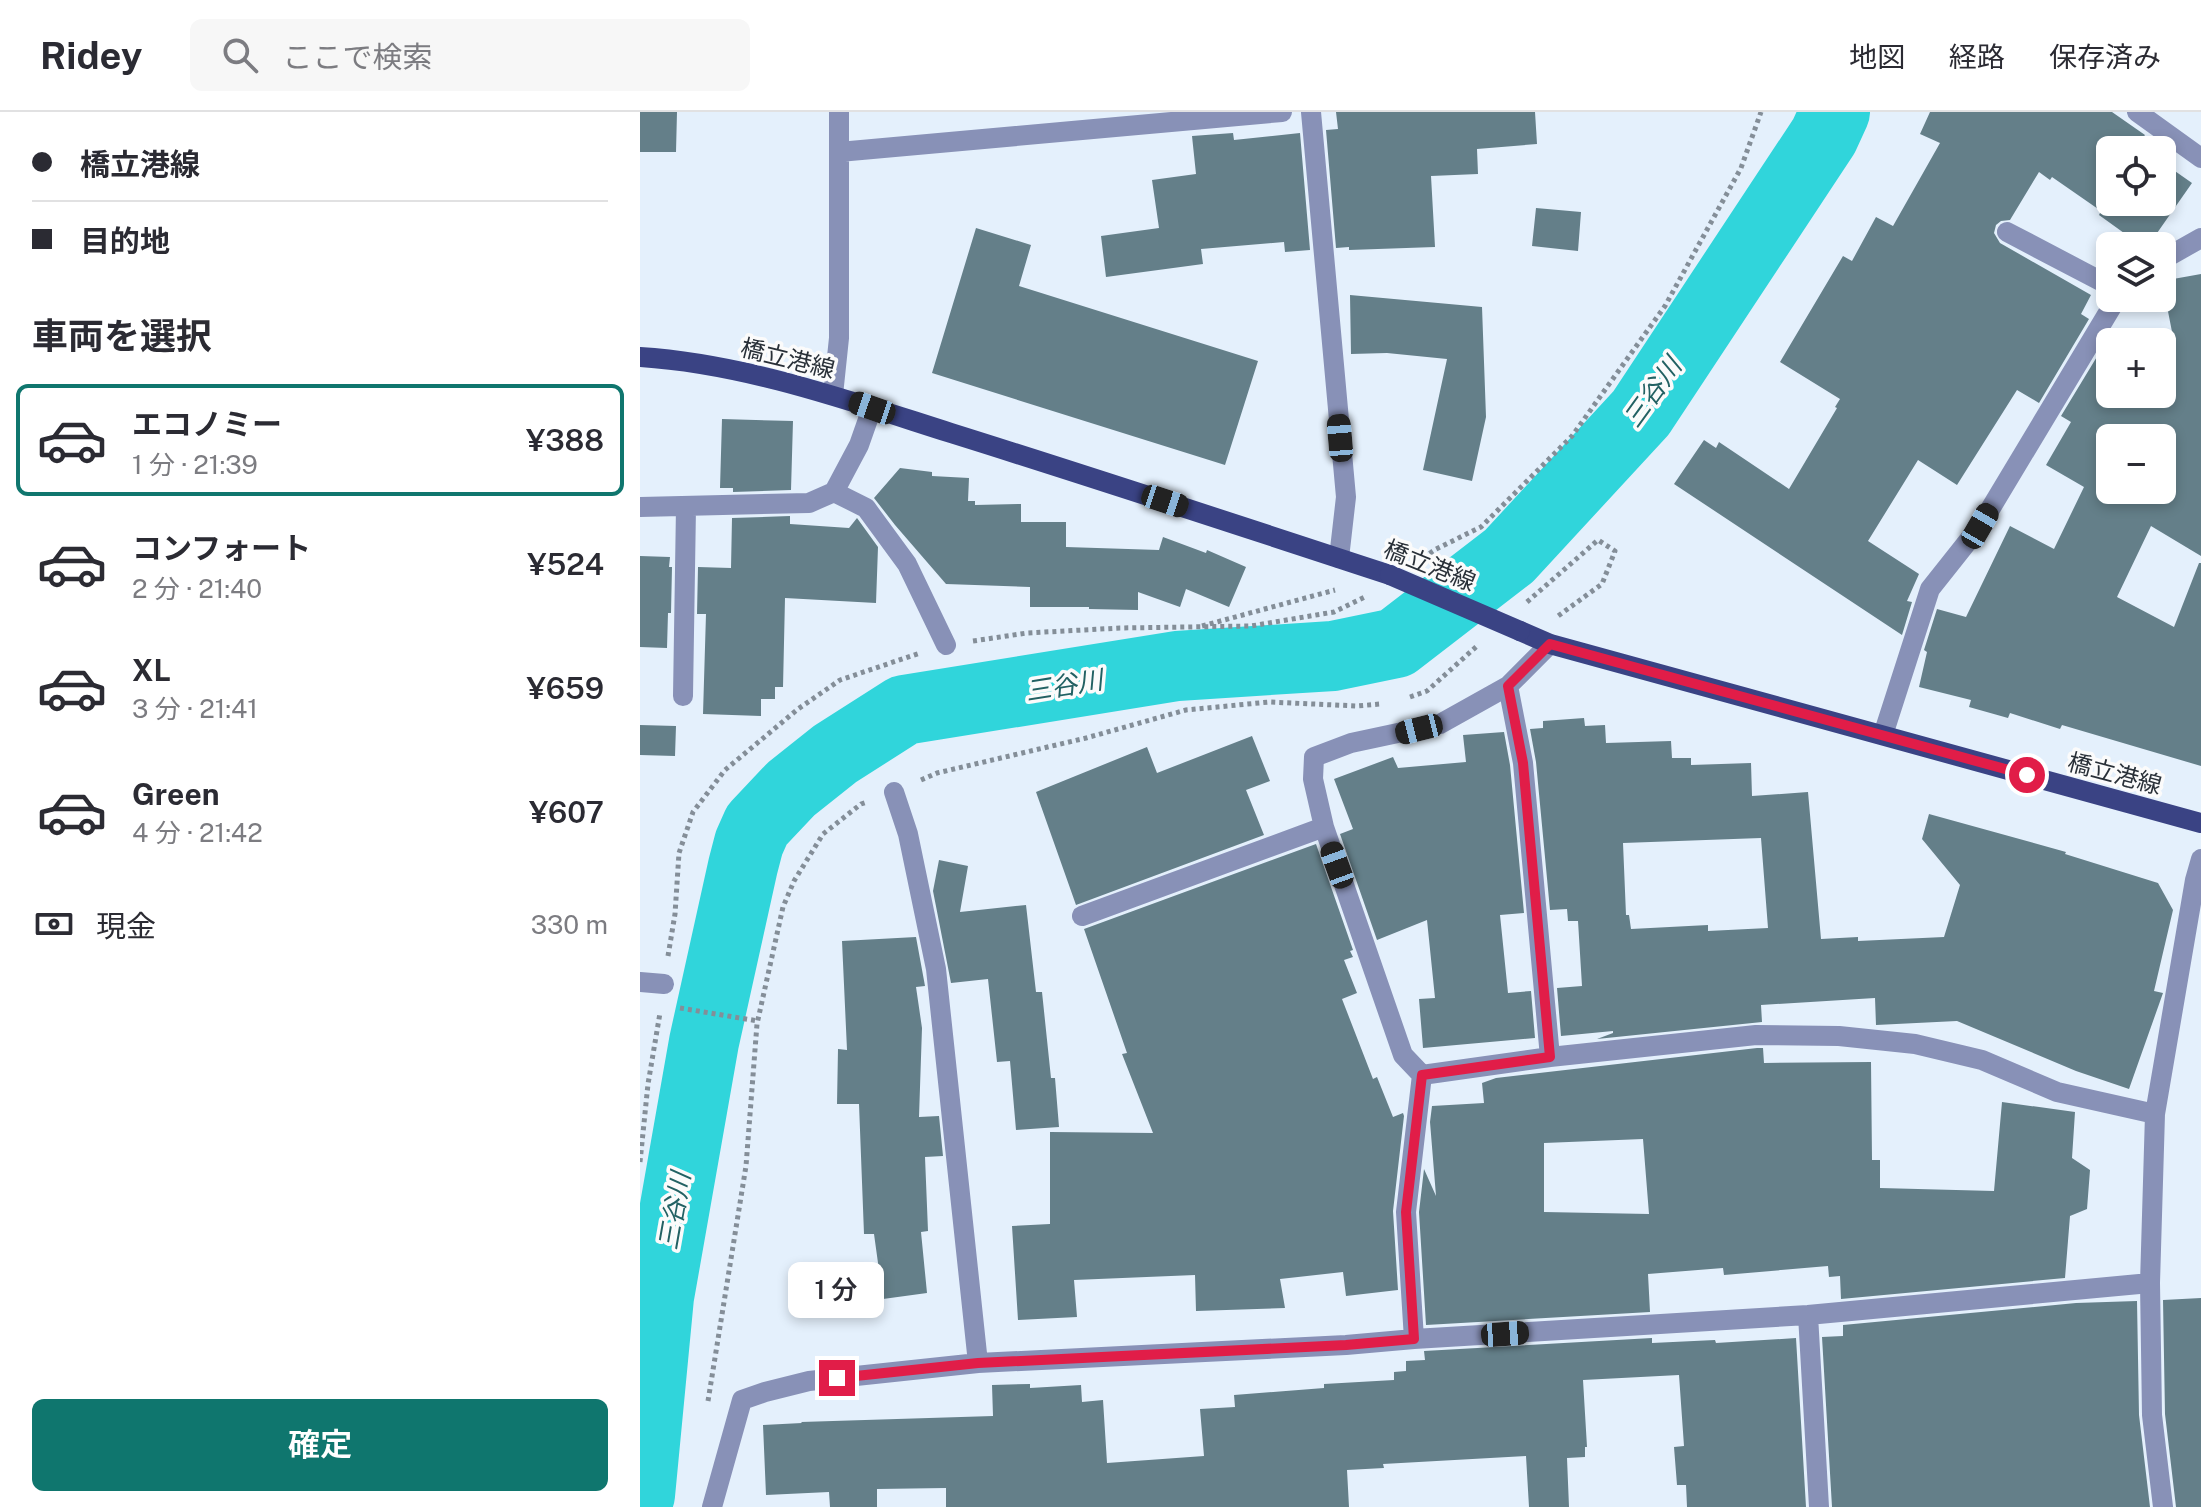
<!DOCTYPE html>
<html lang="ja">
<meta charset="utf-8">
<style>
:root{--surface:#fff;--page:#f7f7f7;--text:#2b2b33;--muted:#7c7c81;--line:#e1e1e2;--accent:#0f766e}
body{margin:0;font-family:"Public Sans","Noto Sans JP",sans-serif;background:var(--page);color:var(--text);height:100vh;display:flex;flex-direction:column;font-size:30px;white-space:nowrap}
*{box-sizing:border-box;margin:0}
p{font-size:26px;color:var(--muted)}
.icon{flex:none;width:44px;height:44px;fill:none;stroke:currentColor;stroke-width:2;stroke-linecap:round;stroke-linejoin:round}
.map{position:relative;flex:1;overflow:hidden}
.sheet{display:flex;flex-direction:column;background:var(--surface);width:640px}
.sheet>*{flex:none}
.banner{display:grid;align-content:center;height:176px;padding:0 32px;background:var(--surface)}
.buttons{position:absolute;left:1456px;top:24px;display:grid;gap:16px}
.buttons a{display:grid;place-items:center;width:80px;height:80px;border-radius:12px;background:var(--surface);box-shadow:0 4px 12px #0003;font-size:40px}
.end{position:absolute;width:36px;height:36px;margin:-18px;border:10px solid #e11d48;background:#fff;box-shadow:0 0 0 4px #fff}
.from{border-radius:50%}
.bubble{position:absolute;height:56px;border-radius:12px;background:var(--surface);box-shadow:0 4px 12px #0003;font-size:26px;font-weight:600;line-height:56px;text-align:center}
.car{position:absolute;width:24px;height:48px;margin:-24px -12px;border-radius:10px;box-shadow:0 0 6px 2px #0007;background:linear-gradient(#222 24%,#8ab4d8 0 40%,#222 0 76%,#8ab4d8 0 86%,#222 0)}
.banner b{display:flex;align-items:center;gap:28px;height:76px;font-size:30px}
.banner b+b{border-top:2px solid var(--line)}
.banner i{width:20px;height:20px;background:var(--text)}
ul{padding:0;list-style:none}
li{display:flex;align-items:center;gap:24px;height:112px;margin:0 16px 12px;padding:0 16px;border:4px solid transparent;border-radius:12px}
li div{flex:1}
li b{display:block;font-size:30px}
li em{font-style:normal;font-weight:600}
li.active{border-color:var(--accent)}
li>.icon{width:72px;height:72px;stroke-width:1.5}
h2{padding:0 32px;font-size:36px;line-height:96px}
.pay{display:flex;align-items:center;gap:20px;height:88px;padding:0 32px;font-size:30px}
.pay p{margin-inline-start:auto}
.action{display:flex;gap:16px;margin-top:auto;padding:16px 32px}
.action a{flex:1;height:92px;border-radius:12px;background:var(--accent);color:#fff;font-size:32px;font-weight:600;line-height:92px;text-align:center}
header{display:flex;align-items:center;gap:48px;box-sizing:border-box;height:112px;padding:0 40px;background:var(--surface);border-bottom:2px solid var(--line)}
header strong{font-size:38px}
nav{display:flex;gap:44px;margin-inline-start:auto;font-size:28px}
.search{width:560px;height:72px;background:var(--page);display:flex;align-items:center;gap:20px;box-sizing:border-box;padding:0 28px;border-radius:12px;color:var(--muted);font-size:30px}
main{display:flex;flex:1;min-height:0}
.map>svg:first-child{display:block}
</style>
<header>
<strong>Ridey</strong>
<div class="search"><svg class="icon" aria-label="search" viewBox="0 0 24 24"><circle cx="10" cy="10" r="6"/><path d="M15 15l6 6"/></svg>ここで検索</div>
<nav><a>地図</a><a>経路</a><a>保存済み</a></nav>
</header>
<main>
<section class="sheet">
<div class="banner">
<b><i class="from"></i>橋立港線</b>
<b><i></i>目的地</b>
</div>
<h2>車両を選択</h2>
<ul>
<li class="active"><svg class="icon" aria-label="car" viewBox="0 0 24 24"><path d="M5 17H2v-5l4-1 3-4h7l3 4 3 1v5h-3M9 17h6M6 11h13"/><circle cx="7" cy="17" r="2"/><circle cx="17" cy="17" r="2"/></svg><div><b>エコノミー</b><p>1 分 · 21:39</p></div><em>¥388</em></li>
<li><svg class="icon" aria-label="car" viewBox="0 0 24 24"><path d="M5 17H2v-5l4-1 3-4h7l3 4 3 1v5h-3M9 17h6M6 11h13"/><circle cx="7" cy="17" r="2"/><circle cx="17" cy="17" r="2"/></svg><div><b>コンフォート</b><p>2 分 · 21:40</p></div><em>¥524</em></li>
<li><svg class="icon" aria-label="car" viewBox="0 0 24 24"><path d="M5 17H2v-5l4-1 3-4h7l3 4 3 1v5h-3M9 17h6M6 11h13"/><circle cx="7" cy="17" r="2"/><circle cx="17" cy="17" r="2"/></svg><div><b>XL</b><p>3 分 · 21:41</p></div><em>¥659</em></li>
<li><svg class="icon" aria-label="car" viewBox="0 0 24 24"><path d="M5 17H2v-5l4-1 3-4h7l3 4 3 1v5h-3M9 17h6M6 11h13"/><circle cx="7" cy="17" r="2"/><circle cx="17" cy="17" r="2"/></svg><div><b>Green</b><p>4 分 · 21:42</p></div><em>¥607</em></li>
</ul>
<div class="pay"><svg class="icon" aria-label="cash" viewBox="0 0 24 24"><path d="M3 7h18v10H3z"/><circle cx="12" cy="12" r="2"/></svg>現金<p>330 m</p></div>
<div class="action"><a>確定</a></div>
</section>
<div class="map">
<svg width="1561" height="1395" viewBox="0 0 1561 1395">
<rect width="100%" height="100%" fill="#e4f0fc"/>
<g fill="none" stroke-linecap="round" stroke-linejoin="round">
<path stroke="#30d5db" stroke-width="70" d="M0 1383 19 1185 64 930 103 754 109 731 117 713 151 677 195 642 264 598 537 554 693 544 756 531 869 444 1001 301 1184 24 1195 0"/>
</g>
<path fill="#647f89" fill-rule="evenodd" d="M0 0H37L36 40H0Z
M696 0H895L897 32 837 37 838 62 791 64 795 135 709 138V135L696 136 686 18 698 17Z
M1290 0H1472L1505 23 1498 33 1505 38H1470V90H1522V50L1552 71 1508 134H1502L1459 103 1461 99 1412 65 1410 68 1399 60 1370 108 1361 109 1356 113 1354 121 1360 131 1451 183 1441 202 1449 207 1399 291 1377 278 1317 373 1278 348 1228 429 1279 462 1267 489 1272 490 1262 523 1034 372 1064 328 1076 336 1079 330 1149 377 1197 296 1195 295 1200 287 1140 250 1203 144 1212 149 1236 105 1253 114 1300 31 1280 22Z
M593 21 594 28 660 21 670 138 645 140 644 130 561 137 563 152 466 165 461 124 519 116 512 68 556 62 552 24Z
M896 96 941 100 938 139 892 134Z
M336 116 391 133 379 174 618 249 585 353 292 261Z
M1561 162V444L1511 414 1477 485 1534 515 1559 451H1561V654L1422 613 1420 617 1370 601 1368 606 1329 595 1331 588 1279 575 1287 540 1284 538 1297 497 1326 505 1370 414 1414 437 1444 375 1406 353 1431 310 1421 304 1458 243 1470 250V282H1522V232L1536 240 1522 169ZM1470 326H1522V378H1470Z
M710 183 842 195 846 305 832 369 783 358 807 247 747 241 711 242Z
M82 307 153 309 151 378 93 380V376H80Z
M260 356 292 360V364L329 366 328 389H335V393L381 392V410H426V435L519 438 523 425 566 441 567 438 606 455 589 495 546 477 540 495 498 480V498L449 497V495H390V475L306 472 255 413 234 386Z
M150 404V412L209 416 217 406 238 435 236 491 145 486 143 575H135V587H121V604L63 602 66 502H57L58 455 91 456 92 406Z
M0 444 30 445 29 455H32L31 501H28L27 536 0 535Z
M944 606 945 614 965 613 966 631 1031 629 1032 646H1051V653L1111 651 1112 684 1168 680 1181 827 1218 825V829L1304 825 1320 773 1282 727 1289 702 1426 740 1425 742 1518 771 1533 798 1514 879 1523 881 1489 977 1436 959 1317 909 1236 913 1235 886 1121 893 1122 910 957 927 973 921V919L921 924 917 876 942 874 938 809H928L927 797 910 798 896 650 890 617 903 616V609ZM1121 726 1128 816 1068 819V813L991 817 989 803H986L983 731Z
M0 613 36 614 35 644 0 643Z
M864 620 870 653 884 801 860 803 868 881 891 879 895 926 783 936 779 887 795 886 787 808 737 828 700 722 713 717 694 667 753 645 758 656 826 650 823 623Z
M612 624 630 669 606 678 624 723 436 793 396 680 507 635 517 661Z
M676 732 713 838 710 839 713 845 704 848 717 881 702 887 733 967 737 965 753 1005 763 1001 764 1004 753 1099 758 1178 706 1184 703 1160 640 1167 645 1196 556 1199 555 1163 434 1168 437 1205 378 1208 372 1114 410 1112V1020L513 1021 482 942 487 941 444 817Z
M299 748 328 754 320 800 386 793 396 880H402L411 966H415L419 1015 376 1018 370 949 357 950 348 867 311 871 293 779Z
M276 825 285 874 276 875 282 916 279 1005 299 1004 303 1044 285 1045 288 1119 281 1120 287 1181 243 1187 234 1122H224L219 992H197L198 937 207 938 202 829Z
M1117 936H1123L1124 951 1231 950 1232 1048H1240V1076L1354 1079 1362 990 1435 1000 1432 1046 1450 1058 1447 1097 1430 1104 1425 1166 1201 1187 1200 1164 1189 1165 1188 1154 1084 1163 1083 1156 1008 1162 1010 1200 786 1213 779 1100 784 1057 796 1084 790 1010 792 994 844 991 842 971 856 966ZM1003 1027 1009 1102 904 1100V1031Z
M1561 1186V1395H1536L1525 1302 1523 1188Z
M1497 1189 1499 1303 1510 1395H1192L1182 1225 1203 1224V1213L1436 1191Z
M1012 1226V1231L1075 1228 1076 1231 1156 1226 1166 1395H1047L1046 1373H1037L1034 1335 1044 1334 1039 1263 943 1268 947 1335H945V1345L927 1346 929 1395H889L886 1344 743 1352 744 1356 707 1358 709 1395H306V1376L237 1377V1395H190L189 1380 126 1383 123 1313 162 1311 161 1310 353 1304 352 1273 390 1272V1276L441 1273 442 1290 463 1288 467 1351 564 1344 560 1297 595 1295 594 1283 684 1276V1272L754 1268V1260L766 1259V1249L785 1248 784 1239Z"/>
<g fill="none" stroke-linecap="round" stroke-linejoin="round">
<path stroke="#848e98" stroke-width="5" stroke-dasharray="4 4" stroke-linecap="butt" d="M783 446 796 437 841 415 932 324 1025 194 1101 56 1121 0
M887 490 958 428 975 439 962 472 918 504
M562 514 695 478
M333 529 387 521 480 516 611 514 694 500 725 485
M770 585 787 579 837 534
M281 668 297 661 446 626 546 598 629 590 717 594 740 592
M28 844 35 802 39 741 53 700 85 658 158 597 200 568 280 541
M40 896 118 909
M0 1050 8 972 20 901
M68 1289 106 1054 117 912 143 795 154 769 183 722 221 692 227 690"/>
<path stroke="#8891b7" stroke-width="20" d="M671 0 706 385 699 446
M1497 0 1561 46
M199 40 642 0
M1367 120 1470 174
M1522 148 1561 126
M193 283 199 226V0
M194 380 226 396 267 452 306 533
M0 395 169 391 194 380 219 333 232 296
M43 584 46 395
M1243 623 1290 477 1340 414 1477 186
M254 680 268 722 296 857 338 1251
M442 804 684 715
M0 870 24 872
M910 945 883 651 868 574 910 532
M782 963 763 943 684 715 673 667 674 645 711 631 800 612 868 574
M1168 1203 1179 1395
M774 1227 766 1100 782 963 910 945 1116 923 1199 924 1275 932 1342 948 1417 980 1515 1002
M72 1395 102 1288 125 1280 169 1269 338 1251 706 1233 774 1227 1168 1203 1510 1171
M1523 1395 1512 1303 1510 1171 1515 1002 1555 768 1561 747"/>
<path stroke="#3a4384" stroke-width="20" d="M0 245C107 252 210 289 311 321 458 367 604 415 750 463
M880 519 910 532 1561 711"/>
<path stroke="#3a4384" stroke-width="20" d="M750 463 880 519"/>
</g>
<g fill="none" stroke-linecap="round" stroke-linejoin="round">
<path stroke="#e11d48" stroke-width="10" d="M197 1266 338 1251 706 1233 774 1227 766 1100 782 963 910 945 883 651 868 574 910 532 1387 663"/>
</g>
<g text-anchor="middle" dominant-baseline="central" stroke-width="7" stroke-linejoin="round" paint-order="stroke">
<g font-size="24" fill="#293038" stroke="#fbfbfb">
<text transform="translate(148 246) rotate(14)">橋立港線</text>
<text transform="translate(790 453) rotate(22)">橋立港線</text>
<text transform="translate(1475 661) rotate(15)">橋立港線</text>
</g>
<g font-size="26" font-style="italic" fill="#226163" stroke="#fbfbfb">
<text transform="translate(1012 280) rotate(-54)">三谷川</text>
<text transform="translate(424 573) rotate(-9)">三谷川</text>
<text transform="translate(34 1099) rotate(-80)">三谷川</text>
</g>
</g>
</svg>
<div class="buttons">
<a><svg class="icon" aria-label="locate" viewBox="0 0 24 24"><circle cx="12" cy="12" r="6"/><path d="M12 2v4M12 18v4M2 12h4M18 12h4"/></svg></a>
<a><svg class="icon" aria-label="layers" viewBox="0 0 24 24"><path d="M12 4l9 5-9 5-9-5zM3 14l9 5 9-5"/></svg></a>
<a>+</a>
<a>−</a>
</div>
<i class="end from" style="left:1387px;top:663px"></i>
<i class="end" style="left:197px;top:1266px"></i>
<div class="bubble" style="left:148px;top:1150px;width:96px">1 分</div>
<i class="car" style="left:232px;top:296px;rotate:289deg"></i>
<i class="car" style="left:700px;top:326px;rotate:355deg"></i>
<i class="car" style="left:525px;top:389px;rotate:108deg"></i>
<i class="car" style="left:1340px;top:414px;rotate:30deg"></i>
<i class="car" style="left:779px;top:617px;rotate:256deg"></i>
<i class="car" style="left:697px;top:753px;rotate:340deg"></i>
<i class="car" style="left:865px;top:1222px;rotate:86deg"></i>
</div>
</main>
